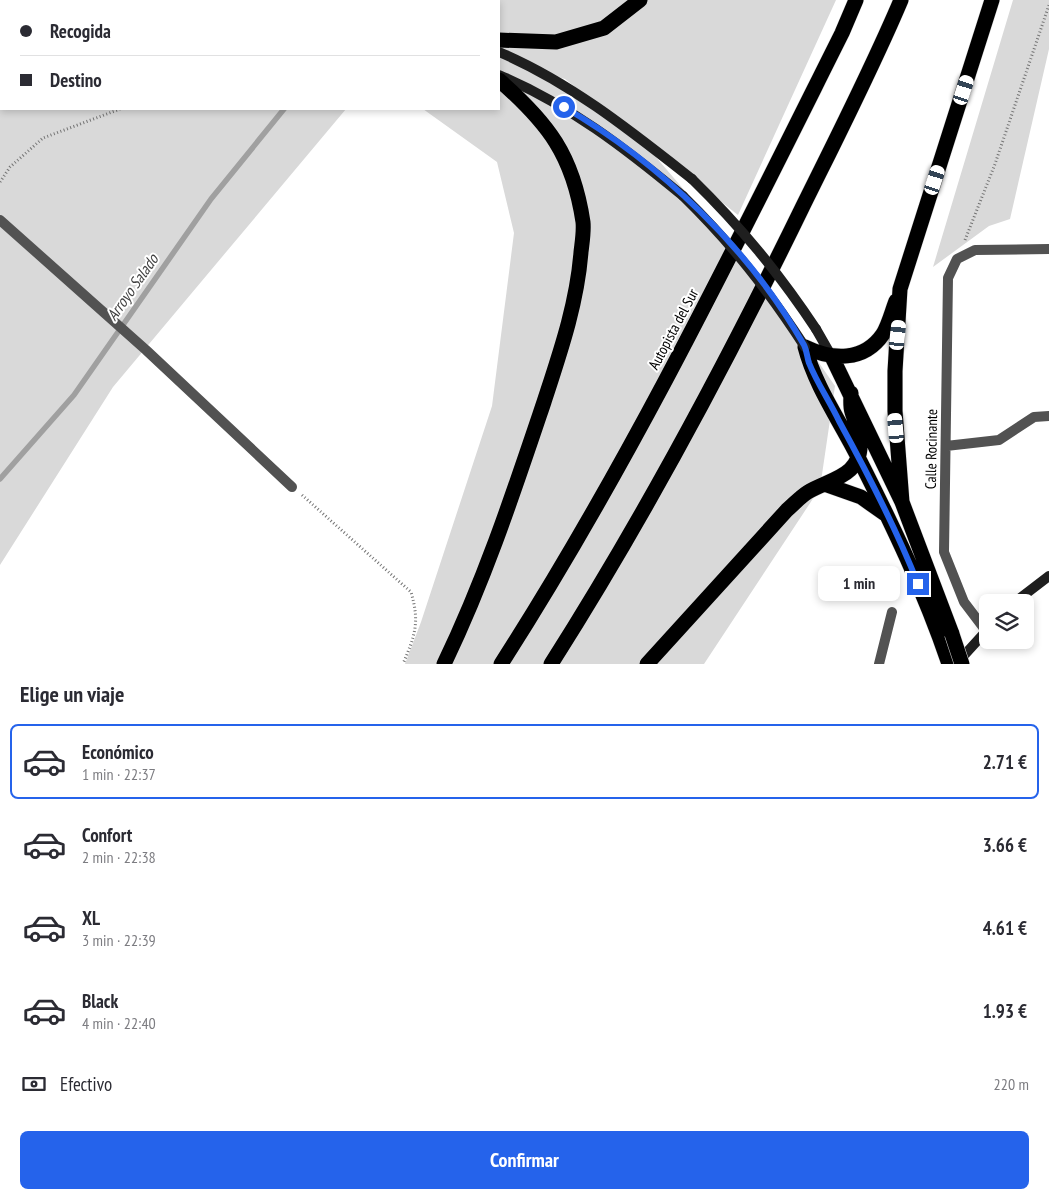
<!DOCTYPE html>
<html lang="es">
<meta charset="utf-8">
<style>
:root{--surface:#fff;--page:#f2f2f3;--text:#2b2b33;--muted:#7c7c81;--line:#e1e1e2;--accent:#2563eb}
body{margin:0;font-family:"PT Sans Narrow",sans-serif;background:var(--page);color:var(--text);height:100vh;display:flex;flex-direction:column;font-size:19px;white-space:nowrap}
*{box-sizing:border-box;margin:0}
p{font-size:16px;color:var(--muted)}
.icon{flex:none;width:28px;height:28px;fill:none;stroke:currentColor;stroke-width:2;stroke-linecap:round;stroke-linejoin:round}
.map{position:relative;height:664px;overflow:hidden}
.details{display:flex;flex-direction:column;background:var(--surface);flex:1}
.details>*{flex:none}
.banner{position:absolute;left:0px;top:0px;width:500px;height:110px;box-shadow:0 2px 8px #0003;display:grid;align-content:center;height:110px;padding:0 20px;background:var(--surface)}
.tools{position:absolute;left:979px;top:594px;display:grid;gap:10px}
.tools a{display:grid;place-items:center;width:55px;height:55px;border-radius:8px;background:var(--surface);box-shadow:0 2px 8px #0003;font-size:25px}
.end{position:absolute;width:22px;height:22px;margin:-11px;border:6px solid #2563eb;background:#fff;box-shadow:0 0 0 2px #fff}
.from{border-radius:50%}
.bubble{position:absolute;height:35px;border-radius:8px;background:var(--surface);box-shadow:0 2px 8px #0003;font-size:16px;font-weight:800;line-height:35px;text-align:center}
.car{position:absolute;width:15px;height:30px;margin:-15px -8px;border-radius:6px;box-shadow:0 0 4px 1px #0007;background:linear-gradient(#fff 24%,#345 0 40%,#fff 0 76%,#345 0 86%,#fff 0)}
.banner b{display:flex;align-items:center;gap:18px;height:48px;font-size:19px}
.banner b+b{border-top:1px solid var(--line)}
.banner i{width:12px;height:12px;background:var(--text)}
ul{padding:0;list-style:none}
li{display:flex;align-items:center;gap:15px;height:75px;margin:0 10px 8px;padding:0 10px;border:2px solid transparent;border-radius:8px}
li div{flex:1}
li b{display:block;font-size:19px}
li em{font-style:normal;font-weight:800}
li.on{border-color:var(--accent)}
li>.icon{width:45px;height:45px;stroke-width:1.5}
h2{padding:0 20px;font-size:22px;line-height:60px}
.pay{display:flex;align-items:center;gap:12px;height:55px;padding:0 20px;font-size:19px}
.pay p{margin-inline-start:auto}
.cta{display:flex;gap:10px;margin-top:auto;padding:10px 20px}
.cta a{flex:1;height:58px;border-radius:8px;background:var(--accent);color:#fff;font-size:20px;font-weight:800;line-height:58px;text-align:center}
.map>svg:first-child{display:block}
</style>
<div class="map">
<svg width="1049" height="664" viewBox="0 0 1049 664">
<rect width="100%" height="100%" fill="#fff"/>
<path fill="#d9d9d9" d="M0 0H836L738 215 565 79 530 69 643 142 763 282 835 386 820 488 704 664H405L421 622 492 406 514 233 497 162 423 109H499V1H1V109H346L113 387 0 565Z
M1013 0H1049V49L1010 219 989 226 933 267Z"/>
<g fill="none" stroke-linecap="round" stroke-linejoin="round">
<path stroke="#a0a0a0" stroke-width="5.5" d="M371 1 372 0
M0 479 74 395 211 199 284 109"/>
<defs>
<path id="highway" d="M499 40 556 42 604 28 640 0
M805 347C815 386 840 421 858 457 892 524 925 593 949 664
M805 347C832 360 864 362 883 334 889 324 892 311 896 301
M832 357 902 502 952 634
M827 485 861 497 885 514
M902 502 895 411V371L900 289 992 0
M444 664C485 579 514 491 544 402 560 353 577 304 581 252 582 243 584 232 583 222 573 155 548 123 499 80
M501 664C630 463 735 247 842 33L856 0
M551 664C644 518 726 364 802 208 836 139 871 71 901 0
M647 664 787 510C794 504 800 497 808 492 829 479 862 477 860 442 860 431 855 422 852 412 850 406 851 399 851 393"/>
</defs>
<use href="#highway" stroke="#dbdbdb" stroke-width="16"/>
<path stroke="#747474" stroke-width="3" stroke-dasharray="1 2.5" stroke-linecap="butt" d="M297 1 298 0
M0 182 10 167 43 138 120 109
M965 240 995 164 1049 5
M302 495 411 592C420 623 415 635 403 664"/>
<path stroke="#525252" stroke-width="10" d="M0 220 146 350 292 487
M879 664 892 612"/>
<path stroke="#525252" stroke-width="10" d="M946 446 999 440 1034 417 1049 416
M986 631 964 602 944 552 948 278 957 259 975 250 1049 249"/>
<path stroke="#1f1f1f" stroke-width="10" d="M0 13H1
M0 28H1
M499 52C570 82 631 131 692 179
M499 75C568 104 625 148 683 196
M816 329 832 357
M1015 602 1049 576
M957 663 988 629"/>
<use href="#highway" stroke="#000" stroke-width="15"/>
<defs>
<path id="highway-bridge" d="M952 634 962 664"/>
</defs>
<use href="#highway-bridge" stroke="#dbdbdb" stroke-width="16" stroke-linecap="butt"/>
<path stroke="#1f1f1f" stroke-width="10" d="M692 179C741 227 778 272 816 329
M683 196C732 244 768 290 805 347"/>
<use href="#highway-bridge" stroke="#000" stroke-width="15"/>
</g>
<g fill="none" stroke-linecap="round" stroke-linejoin="round">
<path stroke="#2563eb" stroke-width="6" d="M564 107C660 163 749 248 804 345 807 351 807 357 809 363 817 383 830 402 839 421 868 474 896 528 918 584"/>
</g>
<g text-anchor="middle" dominant-baseline="central" stroke-width="4" stroke-linejoin="round" paint-order="stroke">
<g font-size="15" fill="#000" stroke="#fff">
<text transform="translate(673 329) rotate(-62)">Autopista del Sur</text>
<text transform="translate(931 449) rotate(-89)">Calle Rocinante</text>
</g>
<g font-size="16" font-style="italic" fill="#414141" stroke="#fff">
<text transform="translate(132 287) rotate(-55)">Arroyo Salado</text>
</g>
</g>
</svg>
<div class="tools">
<a><svg class="icon" aria-label="layers" viewBox="0 0 24 24"><path d="M12 4l9 5-9 5-9-5zM3 14l9 5 9-5"/></svg></a>
</div>
<i class="end from" style="left:564px;top:107px"></i>
<i class="end" style="left:918px;top:584px"></i>
<div class="bubble" style="left:818px;top:566px;width:82px">1 min</div>
<i class="car" style="left:964px;top:90px;rotate:18deg"></i>
<i class="car" style="left:935px;top:180px;rotate:18deg"></i>
<i class="car" style="left:898px;top:335px;rotate:6deg"></i>
<i class="car" style="left:896px;top:428px;rotate:355deg"></i>
<div class="banner">
<b><i class="from"></i>Recogida</b>
<b><i></i>Destino</b>
</div>
</div>
<section class="details">
<h2>Elige un viaje</h2>
<ul>
<li class="on"><svg class="icon" aria-label="car" viewBox="0 0 24 24"><path d="M5 17H2v-5l4-1 3-4h7l3 4 3 1v5h-3M9 17h6M6 11h13"/><circle cx="7" cy="17" r="2"/><circle cx="17" cy="17" r="2"/></svg><div><b>Económico</b><p>1 min · 22:37</p></div><em>2.71 €</em></li>
<li><svg class="icon" aria-label="car" viewBox="0 0 24 24"><path d="M5 17H2v-5l4-1 3-4h7l3 4 3 1v5h-3M9 17h6M6 11h13"/><circle cx="7" cy="17" r="2"/><circle cx="17" cy="17" r="2"/></svg><div><b>Confort</b><p>2 min · 22:38</p></div><em>3.66 €</em></li>
<li><svg class="icon" aria-label="car" viewBox="0 0 24 24"><path d="M5 17H2v-5l4-1 3-4h7l3 4 3 1v5h-3M9 17h6M6 11h13"/><circle cx="7" cy="17" r="2"/><circle cx="17" cy="17" r="2"/></svg><div><b>XL</b><p>3 min · 22:39</p></div><em>4.61 €</em></li>
<li><svg class="icon" aria-label="car" viewBox="0 0 24 24"><path d="M5 17H2v-5l4-1 3-4h7l3 4 3 1v5h-3M9 17h6M6 11h13"/><circle cx="7" cy="17" r="2"/><circle cx="17" cy="17" r="2"/></svg><div><b>Black</b><p>4 min · 22:40</p></div><em>1.93 €</em></li>
</ul>
<div class="pay"><svg class="icon" aria-label="cash" viewBox="0 0 24 24"><path d="M3 7h18v10H3z"/><circle cx="12" cy="12" r="2"/></svg>Efectivo<p>220 m</p></div>
<div class="cta"><a>Confirmar</a></div>
</section>
